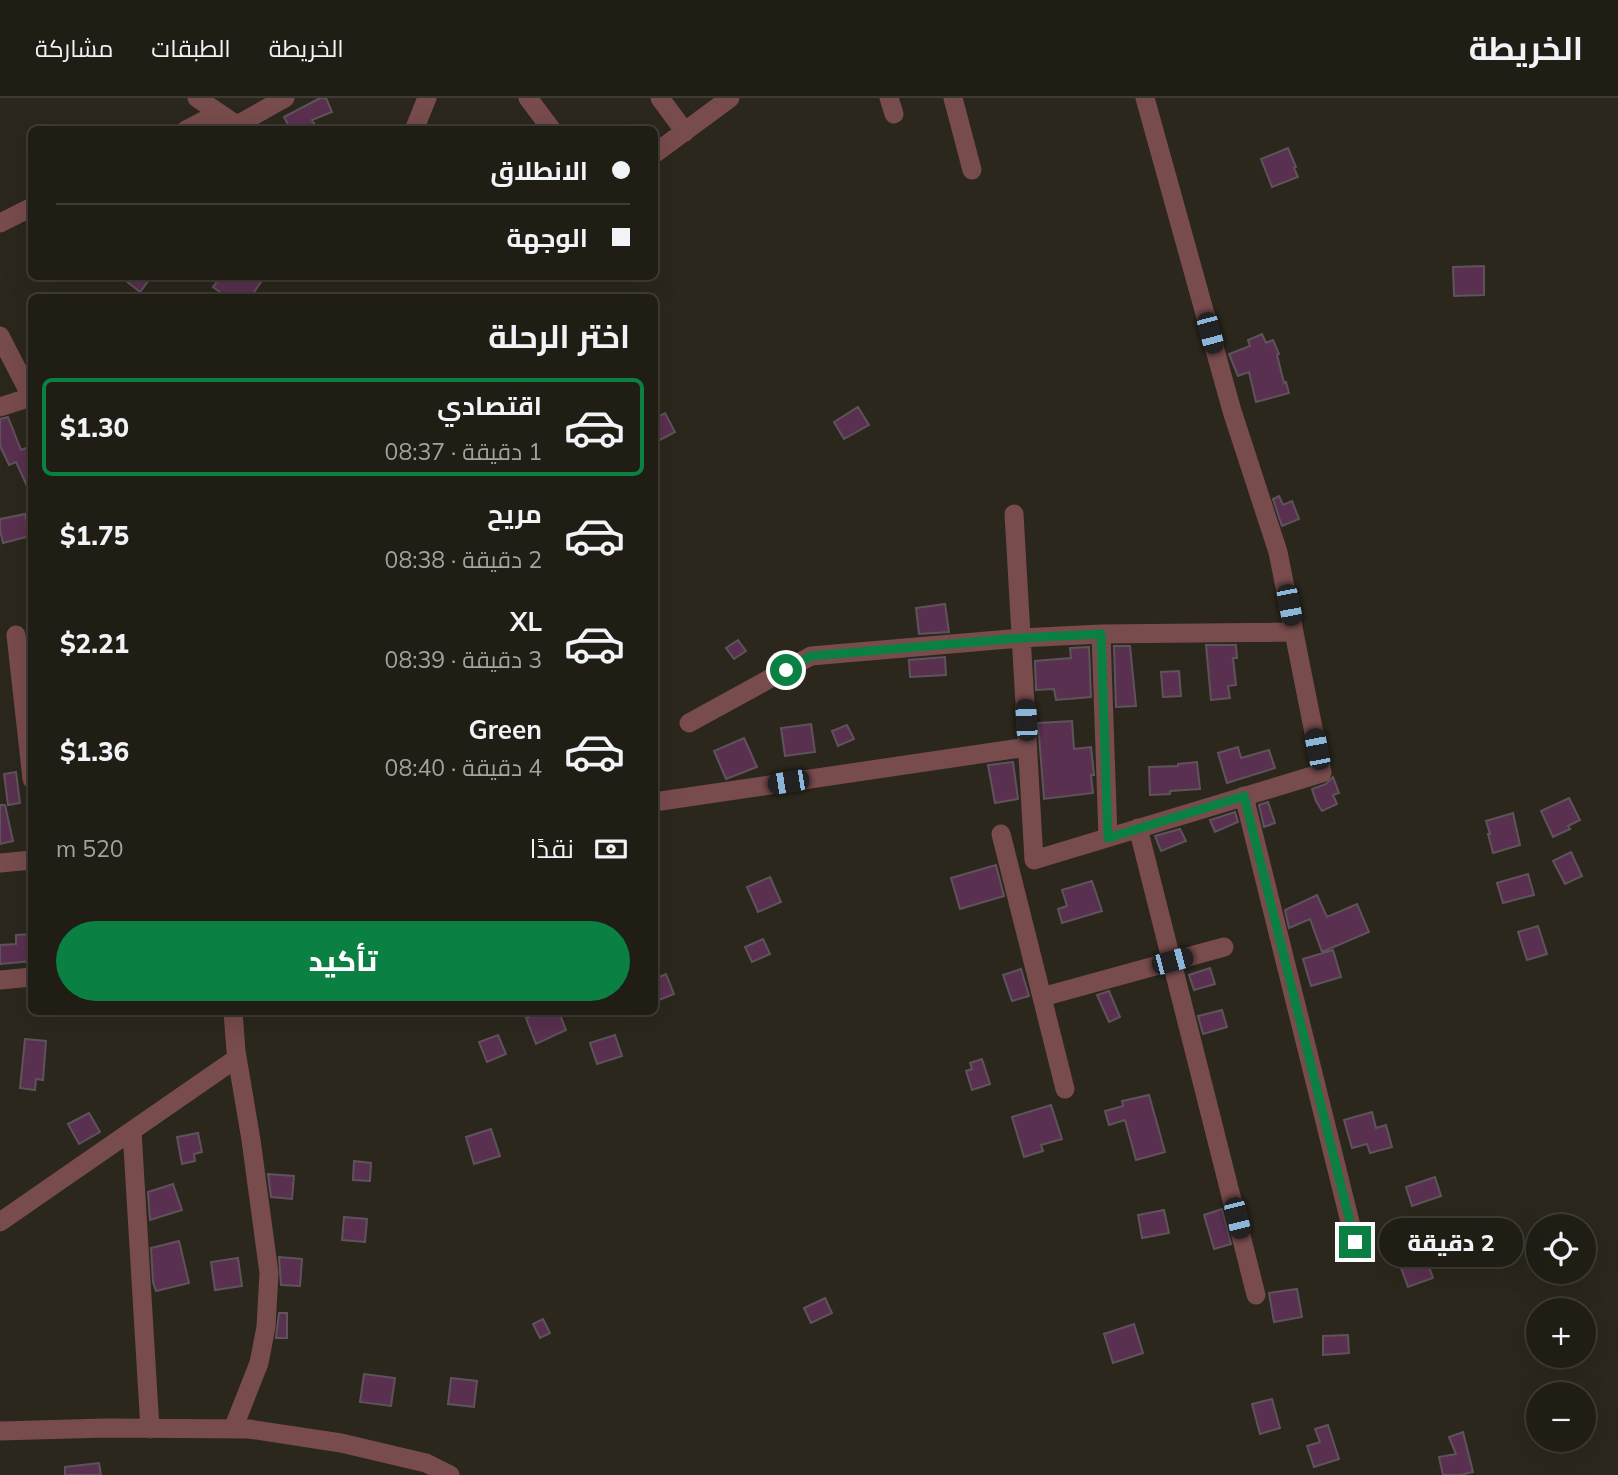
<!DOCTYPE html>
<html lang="ar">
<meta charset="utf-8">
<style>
:root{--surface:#201d15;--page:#28261e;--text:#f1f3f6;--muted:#a2a2a0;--line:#3d3b34;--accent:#0b8043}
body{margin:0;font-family:Mulish,Cairo,sans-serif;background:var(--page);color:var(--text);direction:rtl;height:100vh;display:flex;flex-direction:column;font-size:26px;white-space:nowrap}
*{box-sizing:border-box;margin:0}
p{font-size:23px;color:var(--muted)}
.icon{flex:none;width:38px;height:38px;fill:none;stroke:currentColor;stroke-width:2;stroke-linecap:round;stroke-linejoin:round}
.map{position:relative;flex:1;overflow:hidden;direction:ltr}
.sheet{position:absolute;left:28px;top:196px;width:630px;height:721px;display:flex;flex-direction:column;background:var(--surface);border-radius:10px;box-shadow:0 7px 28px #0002,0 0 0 2px var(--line);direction:rtl}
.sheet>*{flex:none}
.hud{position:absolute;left:28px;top:28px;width:630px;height:154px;border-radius:10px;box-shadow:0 7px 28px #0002,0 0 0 2px var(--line);direction:rtl;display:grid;align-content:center;height:154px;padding:0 28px;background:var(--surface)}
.tools{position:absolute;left:1526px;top:1116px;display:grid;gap:14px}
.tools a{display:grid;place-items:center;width:70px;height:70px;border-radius:50%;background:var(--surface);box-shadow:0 7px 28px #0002,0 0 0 2px var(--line);font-size:35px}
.end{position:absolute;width:32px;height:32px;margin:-16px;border:9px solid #0b8043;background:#fff;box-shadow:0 0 0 4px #fff}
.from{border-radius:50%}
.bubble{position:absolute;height:49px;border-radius:24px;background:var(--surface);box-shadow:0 7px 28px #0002,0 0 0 2px var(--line);font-size:23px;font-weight:800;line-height:49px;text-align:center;direction:rtl}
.car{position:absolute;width:21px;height:42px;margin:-21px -10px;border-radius:9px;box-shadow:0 0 5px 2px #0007;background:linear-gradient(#222 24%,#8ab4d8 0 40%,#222 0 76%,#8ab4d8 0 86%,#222 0)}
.hud b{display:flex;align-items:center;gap:24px;height:66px;font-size:26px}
.hud b+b{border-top:2px solid var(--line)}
.hud i{width:18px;height:18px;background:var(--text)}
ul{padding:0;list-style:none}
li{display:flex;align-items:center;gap:21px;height:98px;margin:0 14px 10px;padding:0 14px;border:4px solid transparent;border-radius:10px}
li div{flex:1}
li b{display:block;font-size:26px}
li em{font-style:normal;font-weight:800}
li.active{border-color:var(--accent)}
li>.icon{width:63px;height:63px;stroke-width:1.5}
h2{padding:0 28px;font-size:32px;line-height:84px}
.pay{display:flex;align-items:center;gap:18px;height:77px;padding:0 28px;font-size:26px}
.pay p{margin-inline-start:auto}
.action{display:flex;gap:14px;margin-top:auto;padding:14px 28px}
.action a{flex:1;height:80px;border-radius:42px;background:var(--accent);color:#fff;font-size:28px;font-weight:800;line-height:80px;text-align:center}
header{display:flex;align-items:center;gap:42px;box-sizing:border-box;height:98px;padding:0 35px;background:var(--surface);border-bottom:2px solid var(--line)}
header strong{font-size:33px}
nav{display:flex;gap:38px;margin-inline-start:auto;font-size:24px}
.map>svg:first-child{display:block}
</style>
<header>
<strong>الخريطة</strong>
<nav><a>الخريطة</a><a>الطبقات</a><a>مشاركة</a></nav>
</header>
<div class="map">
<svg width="1618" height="1377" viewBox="0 0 1618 1377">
<rect width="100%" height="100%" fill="#2b271c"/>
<path fill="#5a3050" stroke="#5f535b" stroke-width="2" d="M320 0H326L332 14 312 22 315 27 305 32H291L284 19Z
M1288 50 1296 69 1294 70 1298 79 1272 89 1261 61Z
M1484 168V197L1454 198 1453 169Z
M120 178H152L140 194Z
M221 178H253L261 184 250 200H228L213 189Z
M1262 236 1266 245 1273 242 1279 256 1277 257 1284 285 1286 284 1289 295 1256 304 1249 274 1238 278 1229 256 1250 248 1248 242Z
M858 309 869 327 844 341 834 324Z
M665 315 675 334 654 345V321Z
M8 319 21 352 32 348V399L16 364 9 367 0 348V321Z
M1279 398 1283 407 1292 403 1299 421 1282 428 1273 401Z
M25 416 30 438 3 445 0 432V421Z
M945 506 949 534 919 536 916 510Z
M738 542 746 553 734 561 726 550Z
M1206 547H1236L1237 560H1233L1236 587 1228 588 1230 600 1211 602Z
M1114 548H1130L1136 608 1116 609Z
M1089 549 1091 599 1056 602 1054 591 1036 592 1035 563 1071 560 1070 550Z
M945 559 946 577 910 579 909 562Z
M1179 573 1181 598 1163 599 1161 574Z
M1072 623 1074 651 1091 649 1094 677H1091L1093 695 1044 701 1038 625Z
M811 626 815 654 785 658 781 630Z
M847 627 854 641 838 648 832 633Z
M744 640 757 669 726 681 714 653Z
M1238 649 1241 660 1269 652 1275 670 1227 685 1218 655Z
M1013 664 1018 701 995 705 988 667Z
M1197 664 1200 691 1170 693V696L1150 697 1149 669 1178 668V666Z
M16 674 20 705 8 707 4 676Z
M1333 679 1339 695 1333 697 1337 706 1322 713 1316 703 1312 691 1326 686Z
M1569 700 1580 722 1568 728 1570 731 1553 739 1541 713Z
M1268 704 1275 725 1264 729 1259 707Z
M0 707H5L13 743 0 746Z
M1235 714 1238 724 1215 734 1210 722Z
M1513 715 1520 747 1493 755 1488 736H1490L1486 723Z
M1180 731 1186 743 1161 753 1155 738Z
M1571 754 1582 778 1565 786 1553 763Z
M996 767 1004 798 960 811 951 780Z
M1528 776 1534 797 1503 805 1497 785Z
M770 779 781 804 758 814 747 789Z
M1092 783 1102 813 1062 825 1058 811 1067 808 1062 792Z
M1317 797 1327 819 1357 806 1369 834 1322 854 1310 821 1289 830 1285 812Z
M1538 828 1547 856 1527 862 1518 834Z
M32 836V863L0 866V847L16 846V837Z
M763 841 770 856 752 864 745 849Z
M1333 852 1341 879 1311 888 1303 861Z
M1210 870 1215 886 1194 892 1189 877Z
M1021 871 1029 898 1012 903 1003 877Z
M666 876 674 896 654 904V881Z
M1109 893 1120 919 1109 924 1097 897Z
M1222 912 1227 929 1203 936 1198 918Z
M541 914H559L566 932 536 946 526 920Z
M498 937 506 956 487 964 479 944Z
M615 937 622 958 597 966 590 945Z
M25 941 46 943 43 982 36 981 35 992 20 990Z
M982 961 990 986 972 992 966 973 972 971 970 965Z
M1149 997 1165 1054 1136 1062 1125 1022 1109 1027 1105 1013 1123 1008 1122 1003Z
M1051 1007 1062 1041 1041 1047 1043 1053 1024 1059 1012 1019Z
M1372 1014 1376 1030 1386 1027 1392 1049 1370 1055 1367 1046 1352 1050 1344 1022Z
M89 1015 100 1034 79 1046 68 1026Z
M491 1031 500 1058 474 1066 466 1039Z
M198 1035 202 1054 194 1056 195 1063 182 1066 177 1039Z
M354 1063 371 1065 370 1083 353 1082Z
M268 1076 294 1078 292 1101 271 1099Z
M1435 1079 1441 1098 1412 1108 1406 1089Z
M173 1086 182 1112 150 1122 148 1094Z
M1222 1111 1231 1146 1214 1151 1204 1117Z
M1164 1112 1169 1135 1142 1140 1138 1117Z
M344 1119 367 1121 365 1144 342 1142Z
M179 1143 189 1185 156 1193 153 1184 151 1150Z
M279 1159 302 1161 300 1188 281 1187Z
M238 1160 242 1188 215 1192 211 1164Z
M1426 1161 1433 1180 1408 1189 1401 1170Z
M1297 1191 1302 1219 1274 1224 1269 1195Z
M825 1200 832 1215 811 1225 804 1210Z
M279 1215H287V1240H276Z
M543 1221 550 1235 540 1240 533 1226Z
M1134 1226 1143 1255 1113 1265 1104 1236Z
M1348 1237 1349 1255 1323 1257V1238Z
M364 1276 395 1280 391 1308 360 1304Z
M451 1280 477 1283 474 1309 448 1306Z
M1272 1301 1280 1330 1260 1336 1252 1306Z
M1328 1327 1339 1361 1314 1369 1307 1348 1320 1344 1315 1331Z
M1463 1334 1473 1374 1460 1377H1443L1439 1359 1456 1356 1449 1339Z
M99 1365 101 1377H65V1369Z"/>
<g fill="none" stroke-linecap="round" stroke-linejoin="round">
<path stroke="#784b4c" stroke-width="19" d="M197 0 244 32
M528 0 552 32
M660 0 685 34
M889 0 894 16
M953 0 972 72
M237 27 285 0
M186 32 219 15
M414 32 427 0
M654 56 730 0
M0 125 32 109
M0 238 32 300
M0 309 31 299
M1014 416 1034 762 1322 675 1278 454 1232 313 1145 0
M1101 536 1108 739
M16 537 32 681
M689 625 811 558 1021 540 1101 536 1294 534
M1244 698 1355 1144
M654 704 1027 649
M1138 730 1256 1197
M1001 736 1065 991
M0 765 32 762
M0 882 32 879
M1042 899 1224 849
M132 1033 150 1331
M0 1124 237 960
M233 1331 259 1265 266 1229 269 1175 251 1042 236 953 233 914
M0 1333 106 1330 249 1331 341 1345 426 1365 450 1377"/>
</g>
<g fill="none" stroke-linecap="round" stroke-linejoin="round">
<path stroke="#0b8043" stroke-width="9" d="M786 572 811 558 1021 540 1101 536 1108 740 1244 698 1355 1144"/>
</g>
</svg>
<div class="tools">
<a><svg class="icon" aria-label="locate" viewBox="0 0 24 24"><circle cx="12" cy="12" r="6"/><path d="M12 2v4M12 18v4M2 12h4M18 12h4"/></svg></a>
<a>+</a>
<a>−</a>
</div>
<i class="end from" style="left:786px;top:572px"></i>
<i class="end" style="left:1355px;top:1144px"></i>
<div class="bubble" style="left:1379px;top:1120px;width:144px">2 دقيقة</div>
<i class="car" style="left:1210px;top:235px;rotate:165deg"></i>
<i class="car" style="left:1289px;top:507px;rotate:169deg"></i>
<i class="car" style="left:1026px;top:622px;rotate:357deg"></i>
<i class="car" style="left:1317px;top:651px;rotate:349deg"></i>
<i class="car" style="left:788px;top:684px;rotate:261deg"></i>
<i class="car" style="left:1172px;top:863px;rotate:75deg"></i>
<i class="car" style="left:1237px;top:1120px;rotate:166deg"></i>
<div class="hud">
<b><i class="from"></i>الانطلاق</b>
<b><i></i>الوجهة</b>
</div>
<section class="sheet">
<h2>اختر الرحلة</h2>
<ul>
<li class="active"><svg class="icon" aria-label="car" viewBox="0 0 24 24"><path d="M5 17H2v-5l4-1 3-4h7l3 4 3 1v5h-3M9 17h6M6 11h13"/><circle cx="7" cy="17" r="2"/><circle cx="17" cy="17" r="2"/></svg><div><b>اقتصادي</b><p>1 دقيقة · 08:37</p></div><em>$1.30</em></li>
<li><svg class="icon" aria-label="car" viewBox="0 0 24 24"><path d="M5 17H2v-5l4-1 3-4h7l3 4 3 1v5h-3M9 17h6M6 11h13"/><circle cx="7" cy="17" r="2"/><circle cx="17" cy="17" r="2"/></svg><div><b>مريح</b><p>2 دقيقة · 08:38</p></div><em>$1.75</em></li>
<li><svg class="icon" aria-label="car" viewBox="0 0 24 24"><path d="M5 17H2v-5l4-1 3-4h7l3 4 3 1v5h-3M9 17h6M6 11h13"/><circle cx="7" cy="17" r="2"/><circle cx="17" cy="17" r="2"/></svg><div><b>XL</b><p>3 دقيقة · 08:39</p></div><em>$2.21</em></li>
<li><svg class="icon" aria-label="car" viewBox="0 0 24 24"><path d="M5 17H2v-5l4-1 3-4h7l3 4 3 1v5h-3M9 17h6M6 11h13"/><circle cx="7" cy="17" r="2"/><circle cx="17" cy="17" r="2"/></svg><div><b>Green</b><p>4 دقيقة · 08:40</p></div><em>$1.36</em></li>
</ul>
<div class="pay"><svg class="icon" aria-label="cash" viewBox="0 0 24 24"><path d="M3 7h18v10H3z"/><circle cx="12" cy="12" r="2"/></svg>نقدًا<p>520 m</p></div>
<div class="action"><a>تأكيد</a></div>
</section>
</div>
